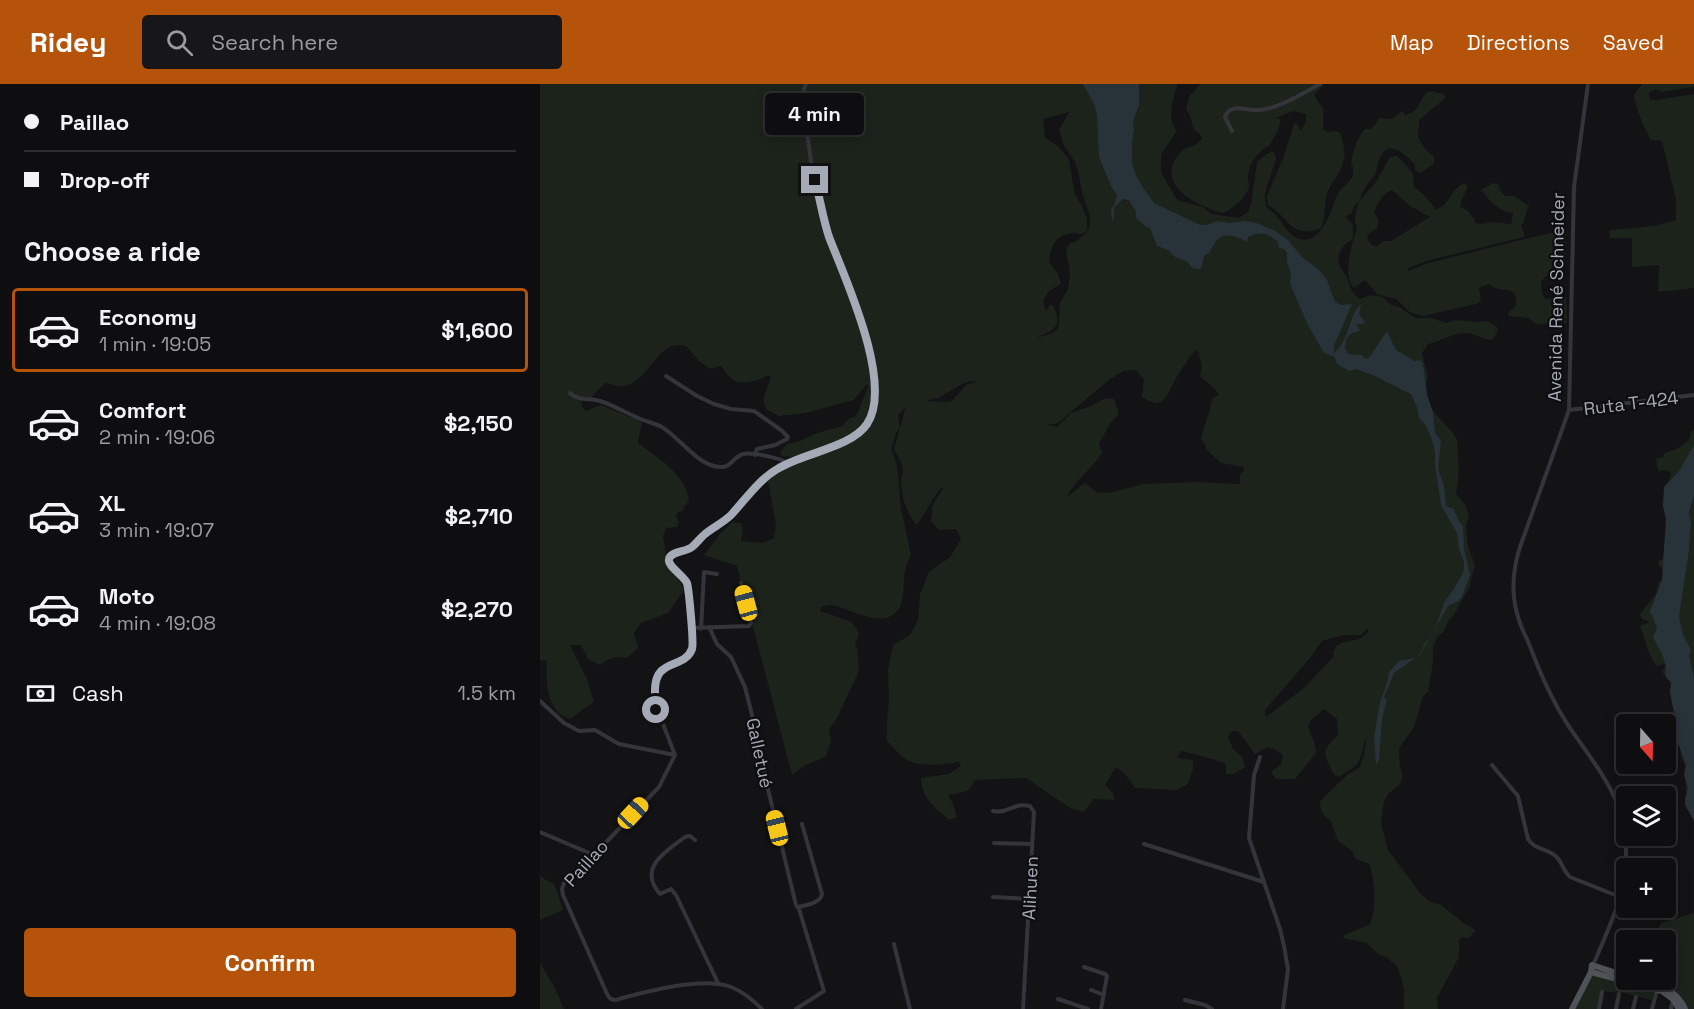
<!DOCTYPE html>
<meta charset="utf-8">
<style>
:root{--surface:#0e0e10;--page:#171719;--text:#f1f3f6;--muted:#9b9c9f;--line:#2e2e30;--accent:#b45309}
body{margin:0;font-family:"Space Grotesk",sans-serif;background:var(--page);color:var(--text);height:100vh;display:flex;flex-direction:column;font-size:22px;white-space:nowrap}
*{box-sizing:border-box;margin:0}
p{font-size:20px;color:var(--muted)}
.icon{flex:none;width:33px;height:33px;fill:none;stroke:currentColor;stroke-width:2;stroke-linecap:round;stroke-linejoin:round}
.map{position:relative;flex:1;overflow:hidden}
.panel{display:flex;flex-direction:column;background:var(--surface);width:540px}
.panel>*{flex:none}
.guide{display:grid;align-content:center;height:132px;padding:0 24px;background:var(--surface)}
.needle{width:39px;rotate:160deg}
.tools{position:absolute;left:1076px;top:630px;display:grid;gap:12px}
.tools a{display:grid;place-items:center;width:60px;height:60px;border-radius:6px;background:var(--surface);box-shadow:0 3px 15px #0003,0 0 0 2px var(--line);font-size:30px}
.end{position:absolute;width:27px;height:27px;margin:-14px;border:8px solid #a4aab6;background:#111;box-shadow:0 0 0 3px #111}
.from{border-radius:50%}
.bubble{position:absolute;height:42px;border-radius:6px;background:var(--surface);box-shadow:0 3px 15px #0003,0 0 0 2px var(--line);font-size:20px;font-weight:800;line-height:42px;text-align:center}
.car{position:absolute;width:18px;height:36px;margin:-18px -9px;border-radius:8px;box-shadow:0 0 4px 2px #0007;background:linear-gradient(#f5c518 24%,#345 0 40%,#f5c518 0 76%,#345 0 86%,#f5c518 0)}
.guide b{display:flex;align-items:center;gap:21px;height:57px;font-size:22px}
.guide b+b{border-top:2px solid var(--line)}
.guide i{width:15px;height:15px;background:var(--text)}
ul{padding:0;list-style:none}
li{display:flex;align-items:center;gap:18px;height:84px;margin:0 12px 9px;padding:0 12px;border:3px solid transparent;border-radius:6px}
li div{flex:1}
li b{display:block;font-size:22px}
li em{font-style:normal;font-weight:800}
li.current{border-color:var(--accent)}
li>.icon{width:54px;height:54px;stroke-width:1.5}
h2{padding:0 24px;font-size:27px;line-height:72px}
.pay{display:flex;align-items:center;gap:15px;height:66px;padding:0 24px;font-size:22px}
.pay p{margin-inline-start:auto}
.cta{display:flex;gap:12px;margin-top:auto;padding:12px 24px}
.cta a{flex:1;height:69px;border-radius:6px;background:var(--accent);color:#fff;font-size:24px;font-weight:800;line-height:69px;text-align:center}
header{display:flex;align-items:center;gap:36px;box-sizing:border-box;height:84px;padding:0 30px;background:var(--accent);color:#fff}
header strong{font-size:28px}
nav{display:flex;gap:33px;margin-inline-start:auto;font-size:21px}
.search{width:420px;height:54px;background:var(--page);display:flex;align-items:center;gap:15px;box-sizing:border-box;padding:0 21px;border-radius:6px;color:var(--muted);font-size:22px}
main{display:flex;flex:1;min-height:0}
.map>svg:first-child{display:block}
</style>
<header>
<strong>Ridey</strong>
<div class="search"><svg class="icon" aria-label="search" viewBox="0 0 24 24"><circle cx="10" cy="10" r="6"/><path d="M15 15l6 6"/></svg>Search here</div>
<nav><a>Map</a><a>Directions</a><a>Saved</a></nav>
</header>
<main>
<section class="panel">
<div class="guide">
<b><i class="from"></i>Paillao</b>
<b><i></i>Drop-off</b>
</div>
<h2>Choose a ride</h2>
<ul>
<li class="current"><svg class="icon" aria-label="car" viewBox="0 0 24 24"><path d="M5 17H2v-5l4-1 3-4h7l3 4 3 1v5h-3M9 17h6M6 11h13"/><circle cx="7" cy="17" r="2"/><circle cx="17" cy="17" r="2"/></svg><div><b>Economy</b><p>1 min · 19:05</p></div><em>$1,600</em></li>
<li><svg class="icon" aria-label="car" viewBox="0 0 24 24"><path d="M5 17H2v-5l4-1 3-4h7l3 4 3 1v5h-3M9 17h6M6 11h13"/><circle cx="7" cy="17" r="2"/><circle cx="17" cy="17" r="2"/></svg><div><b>Comfort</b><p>2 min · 19:06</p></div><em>$2,150</em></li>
<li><svg class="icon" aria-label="car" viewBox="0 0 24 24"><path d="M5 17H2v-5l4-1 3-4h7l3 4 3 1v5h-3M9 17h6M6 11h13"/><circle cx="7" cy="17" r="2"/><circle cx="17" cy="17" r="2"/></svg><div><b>XL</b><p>3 min · 19:07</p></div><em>$2,710</em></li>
<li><svg class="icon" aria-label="car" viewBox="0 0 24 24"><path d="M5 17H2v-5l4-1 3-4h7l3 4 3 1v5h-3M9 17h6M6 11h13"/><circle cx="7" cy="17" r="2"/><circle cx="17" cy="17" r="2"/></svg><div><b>Moto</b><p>4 min · 19:08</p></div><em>$2,270</em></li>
</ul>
<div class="pay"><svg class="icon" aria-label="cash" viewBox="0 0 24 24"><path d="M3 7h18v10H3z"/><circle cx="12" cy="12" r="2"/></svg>Cash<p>1.5 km</p></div>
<div class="cta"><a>Confirm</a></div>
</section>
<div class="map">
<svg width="1154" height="925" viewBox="0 0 1154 925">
<rect width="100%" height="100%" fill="#131315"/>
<path fill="#1b231b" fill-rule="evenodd" d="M0 0H638C633 14 626 35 637 47L621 70V88L637 116 663 123 671 130 699 134 708 128 711 120 717 78 728 69 734 68 736 74C733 90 720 109 727 124 740 130 744 148 757 154 782 164 791 124 798 110 802 102 809 99 813 92V83L811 80C813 67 816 55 825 45H831L835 41 838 35C843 33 844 35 849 35 855 35 858 29 862 27L865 31C881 28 877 16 889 7L904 10 905 13 903 16 879 36V43C874 53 885 67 894 72V80L880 89 875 86V80C866 72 850 54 840 73 837 79 838 86 834 92 828 100 822 106 820 116L836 98 850 73 857 72 873 89 874 103 883 110 895 124V126C912 120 908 107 924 99L928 102 921 118 920 123C929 125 932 131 936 139L944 140 950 138 971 140 973 129C958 127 950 117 941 106L953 99 958 100 960 106 965 112H974L989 122C985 129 986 135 981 142L984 148V153L890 176 868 184V187L888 179 1026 145 1025 182 1012 184 1013 189C998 195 999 201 1005 215L1026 213 1027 239 996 240 988 234 968 232 969 228C974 225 976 223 976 217 976 204 967 207 958 205 955 204 952 202 949 200L939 204 941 217 936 220 882 232 870 228 856 215 837 210 825 196 814 204C801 191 813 159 817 143 812 134 817 127 819 118L814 122 811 130 807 131 806 134 813 140V155C804 159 794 172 800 183 801 186 804 188 806 191 811 201 809 207 820 215L830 211 843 213 851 221 859 223 876 234H892L905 239 917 236 937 238 947 237 957 243 958 247 952 256C943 256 936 250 928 249 914 248 901 257 888 260L882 269 888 293 886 300 887 310 892 326 913 349 917 356 919 388 916 410 925 421 929 431 926 443 928 463 935 481 929 504 913 532 909 536 903 549 899 551 893 561V578L888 608 883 612 874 643 859 664 860 683 863 692 860 700 848 710 844 717 841 739 848 766 881 810 889 817 901 821 925 840 936 846 929 854 923 853 919 856V873L897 914 898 925H864V908L862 896 857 882 846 873 838 870 827 859 803 854 804 851 829 841C837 828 835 794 829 780L816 775 811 766 798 757 791 737C782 731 780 727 780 717L807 691 820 683 824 671 827 652C818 676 826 678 798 693 793 690 792 687 789 681 781 664 787 663 798 651L797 635 784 625 770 637 768 642 774 658 776 669 755 695H736L731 688 741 680 743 671 736 666 727 663 715 670 698 647H692L688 652 693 665 702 673 705 683 694 690H686V680L673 675 641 667 637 674 653 676V685L648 700 637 706 595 704 585 690 576 683 565 701 573 709 574 716 554 715 544 728 530 724 486 694 435 696 428 707 408 711 413 720 417 733 409 736C394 723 382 715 381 694L409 690 421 682 419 678C405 681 377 683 365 675 359 670 353 663 347 657V636L349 617 348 586 353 561 370 551 378 536 380 510 389 488 410 473 421 455 416 445 399 446 391 437 393 420 404 403 399 406 377 441C367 432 361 411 361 397 361 392 363 392 363 388 363 380 358 372 354 366L366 322 358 331 360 344 356 349 351 365 357 381 361 424 371 471C368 476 366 481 365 488 362 504 367 525 349 533 332 540 307 523 291 521 287 521 284 522 281 523L280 527 312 538 319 549 315 562 317 564 319 587 298 632 289 646 291 657 286 672 264 682 252 691 197 482 164 471 179 451 192 438 201 439 203 446 201 457 223 459 234 454 236 441 228 396 255 377 252 373 242 372 240 368 247 360 260 357 277 349 302 342 309 335 316 332 329 301H326L314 316 265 329 239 332 227 326 223 316 231 293 229 291C220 296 205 301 195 297 189 294 185 287 181 282L170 285 159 277 146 262C143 262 140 261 137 261 116 263 106 299 84 302 77 303 72 300 65 299L51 314 41 318 42 323 46 327 61 321 102 338 98 359C118 374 145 390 149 416L142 427 138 428 136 432 139 439 137 443 126 444 123 453 126 470 144 506 128 529 101 539 94 549 98 564 87 574C76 572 69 574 60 581L48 575 41 561H30L47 595 54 618 30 635C6 627 6 599 7 578L5 576 0 577ZM530 25V27L519 46 524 62 535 78 539 91 542 108 550 133 549 145 536 158 530 159 526 165 530 190 528 205 520 219 519 243 513 249 496 254C511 246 525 245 513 222L510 221 506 227 503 217 509 207 521 200 518 190 509 178C512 156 519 147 542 150L547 146V135L542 122 535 111 529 75 518 62 505 54 503 35 529 28ZM852 106 870 122 890 133 851 157H843L837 162 832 161 827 155 829 150 837 144 839 137 834 128C838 118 842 110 852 106ZM657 265 662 281 660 292 676 306 679 311 672 315 670 325 661 354 668 367 681 379 704 383V386L700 391V400L657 398 604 400 568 409 556 408 545 399 527 413C535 396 552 385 562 369L559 358 562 355 569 341 578 331V326L574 315 566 314 553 321 531 329 517 343 508 341 518 339 570 295 584 287 596 286 604 295 602 313C620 325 625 317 633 300 636 293 651 270 657 265ZM432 297 437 298 427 300 412 317 407 318 385 317 398 314 424 299ZM828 544V548C824 552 820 555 814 556 804 559 797 557 793 569L794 572 764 604 726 633 725 626 771 573 782 557 803 551H821Z
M660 0H784L774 11 783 25V45L788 48 795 47 800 49C807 68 806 78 795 95 793 98 790 102 788 107 783 120 787 130 781 144 752 156 750 134 728 121L727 112 744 72 754 40 757 39 761 47 766 37V30L753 27 736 34 741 35C740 45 734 52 730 61 719 67 709 78 708 92 708 97 710 101 708 106 704 116 692 125 683 129 655 122 611 98 642 67 646 63 650 63 655 61 655 61 662 55 662 55L660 50 654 46 650 31 646 25 649 13Z
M1102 0H1154V3L1122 8 1115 5 1109 10 1110 16H1116L1154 10V204L1118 208 1119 181 1092 183V154H1070L1069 146 1115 142 1136 136V116L1122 57 1111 56C1103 41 1097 28 1094 11Z
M1154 345V735L1146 708 1145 682 1141 672 1138 650 1134 640 1128 629 1136 625 1132 596H1127L1122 587 1126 582V580L1116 582C1107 568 1106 557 1100 542L1110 538 1102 535 1100 530 1116 510 1119 498 1124 495 1122 484 1119 482V476L1123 475 1127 437 1124 425 1127 399 1130 395 1131 389 1127 386 1118 387 1116 375 1124 373 1123 370 1139 364 1149 356 1151 348Z
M0 791 7 797 14 799 23 826 0 836Z
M1154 829V925H1146L1141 912 1129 901 1130 893 1125 887V856H1112L1121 839Z
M0 879 15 904 24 925H0Z
M1054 891 1114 907 1112 916 1079 908 1078 909 1062 907 1058 925H1034L1051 893Z"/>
<path fill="#283339" d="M543 0H599V21L593 37 594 45 592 59V79L595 89 602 102 614 119 660 141H667L677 137 689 139 704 137 717 139 735 147 748 156 762 173 779 186 787 196 795 218 801 221 812 220 794 262V269C809 259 808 232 821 220L819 230 825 238 822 240H816L820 247C808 249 806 253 805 264L808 270 822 271 825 275 829 274 847 247 856 266 875 277 880 276 883 280 887 311 893 328 895 349 901 356 898 385 904 402 906 422 914 425 919 438 923 442 924 465 930 491 922 513 918 517 908 522 880 571 854 589 844 613 847 616 842 635 839 676 836 681 834 654 840 618 847 599 849 588 859 577 876 574 881 568 884 561 892 550 897 540 904 519 915 503 922 491 924 485V478L919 465 917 449 901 421 895 381V367L891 353 885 340 879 334 877 323 871 310 835 292 816 285 809 287 797 280 795 273 784 269 768 241 750 200 751 190 747 178V169L744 165 739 164 738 158C729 149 720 147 708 153L707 158C699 153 684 147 676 157 673 161 672 165 669 169 668 170 666 170 665 171 660 178 666 190 651 183L648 178 635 173 628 166 617 162 610 144 605 142 596 134V128L589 116 583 115 574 123V134L572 137 571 124 574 121 577 111 571 102 559 73 557 31 554 20Z
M1154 361V411L1149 428 1151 439 1149 466 1139 532 1143 551 1151 566 1149 572 1154 594V737L1145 721V715L1148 704 1144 691 1146 681 1136 654 1137 633 1133 624 1130 608 1131 599 1125 591C1129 578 1118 564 1113 553L1117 543 1110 527 1122 496 1126 435 1123 422 1124 403 1139 387Z"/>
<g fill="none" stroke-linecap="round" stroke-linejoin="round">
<path stroke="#34353a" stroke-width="4" d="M1048 0 1034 103 1029 326 980 463C972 488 971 515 980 539 983 548 988 556 991 565 1002 594 1014 621 1032 647 1055 680 1080 710 1086 751
M692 47 685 33C690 18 707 27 719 26 738 25 763 9 780 0
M126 292 157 312 174 320 191 325 214 327 241 346 248 353 247 355 235 361 217 365 215 371
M30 309C38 317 50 314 60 317 73 321 86 329 98 334 105 337 113 339 120 342 139 352 157 382 180 383 191 384 193 373 203 370 212 368 240 374 248 379
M1029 326 1154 311
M169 543 177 560 191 573 205 603 212 631 214 647 256 821 259 825 284 907 256 925
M152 544 209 542 211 539 201 499
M161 545 164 488 177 490
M0 617 24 639 39 647 55 646 79 660 135 671
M720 673 714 691 709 754 740 845 744 862 748 885 743 925
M952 681 978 712 988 755C994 765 1004 764 1013 770 1022 775 1022 786 1030 793L1080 813
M453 727C470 730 473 718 490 722L494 728 483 925
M0 748 54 771
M1086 752V784
M155 756 150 752 145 753C126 767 97 784 120 810L131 805 136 811 178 899
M454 759 492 760
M604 760 724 798
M453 813 490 815
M258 823C266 821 281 819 282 810L262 740
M354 860 370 925
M1053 881C1066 851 1081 819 1086 786
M544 883 565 890 567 892 561 925
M551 906 564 911
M518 915 548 925
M645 916 665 921 672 925
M222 925C213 916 204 908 191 903 163 892 105 908 75 916L71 915 68 912 23 811 22 805 24 799 54 771 119 703 135 671 123 640 114 623 115 598 118 591 123 585 149 570 153 559 148 502 143 492 130 481 129 478 130 473 134 470 149 465 165 449 187 435 223 396 236 385 256 375 304 357 318 350 330 336 334 324 336 310 328 263 321 232 288 151 271 78 262 10 266 0
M1059 925 1062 908
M1076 925 1079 910
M1093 925 1096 913
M1112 925 1118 902
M1131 925 1133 915"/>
<path stroke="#505259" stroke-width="6" d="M1051 888 1122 907 1133 915 1139 925
M1122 903C1133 907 1140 914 1145 925
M1032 925 1051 888 1052 881 1086 892"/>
</g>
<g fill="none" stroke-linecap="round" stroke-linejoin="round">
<path stroke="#a4aab6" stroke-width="8" d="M116 626C114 620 115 614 115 608 114 573 144 586 152 565 154 559 149 507 147 499 143 491 127 482 129 475 131 467 146 468 152 463 157 459 160 454 165 450 173 443 183 439 191 431 206 415 219 395 239 384 264 369 312 363 327 340 354 300 305 194 289 153 283 135 280 115 275 96"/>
</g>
<g text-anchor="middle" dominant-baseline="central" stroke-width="4.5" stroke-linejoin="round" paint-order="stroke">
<g font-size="18" fill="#a4aab6" stroke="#0e0e10">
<text transform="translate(1016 213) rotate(-89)">Avenida René Schneider</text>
<text transform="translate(1091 319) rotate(-7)">Ruta T-424</text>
<text transform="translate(220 669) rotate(78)">Galletué</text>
<text transform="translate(46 779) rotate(-48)">Paillao</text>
<text transform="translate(490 804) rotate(-87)">Alihuen</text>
</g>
</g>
</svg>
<div class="tools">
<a><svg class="needle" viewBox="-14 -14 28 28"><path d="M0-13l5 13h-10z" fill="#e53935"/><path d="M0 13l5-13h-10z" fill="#9b9c9f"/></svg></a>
<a><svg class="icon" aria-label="layers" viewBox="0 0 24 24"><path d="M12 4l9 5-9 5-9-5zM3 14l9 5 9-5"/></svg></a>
<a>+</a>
<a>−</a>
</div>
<i class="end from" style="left:116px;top:626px"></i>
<i class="end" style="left:275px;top:96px"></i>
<div class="bubble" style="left:225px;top:9px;width:99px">4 min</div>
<i class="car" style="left:206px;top:519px;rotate:345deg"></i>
<i class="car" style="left:93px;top:729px;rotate:43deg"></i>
<i class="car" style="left:237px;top:744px;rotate:346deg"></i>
</div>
</main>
